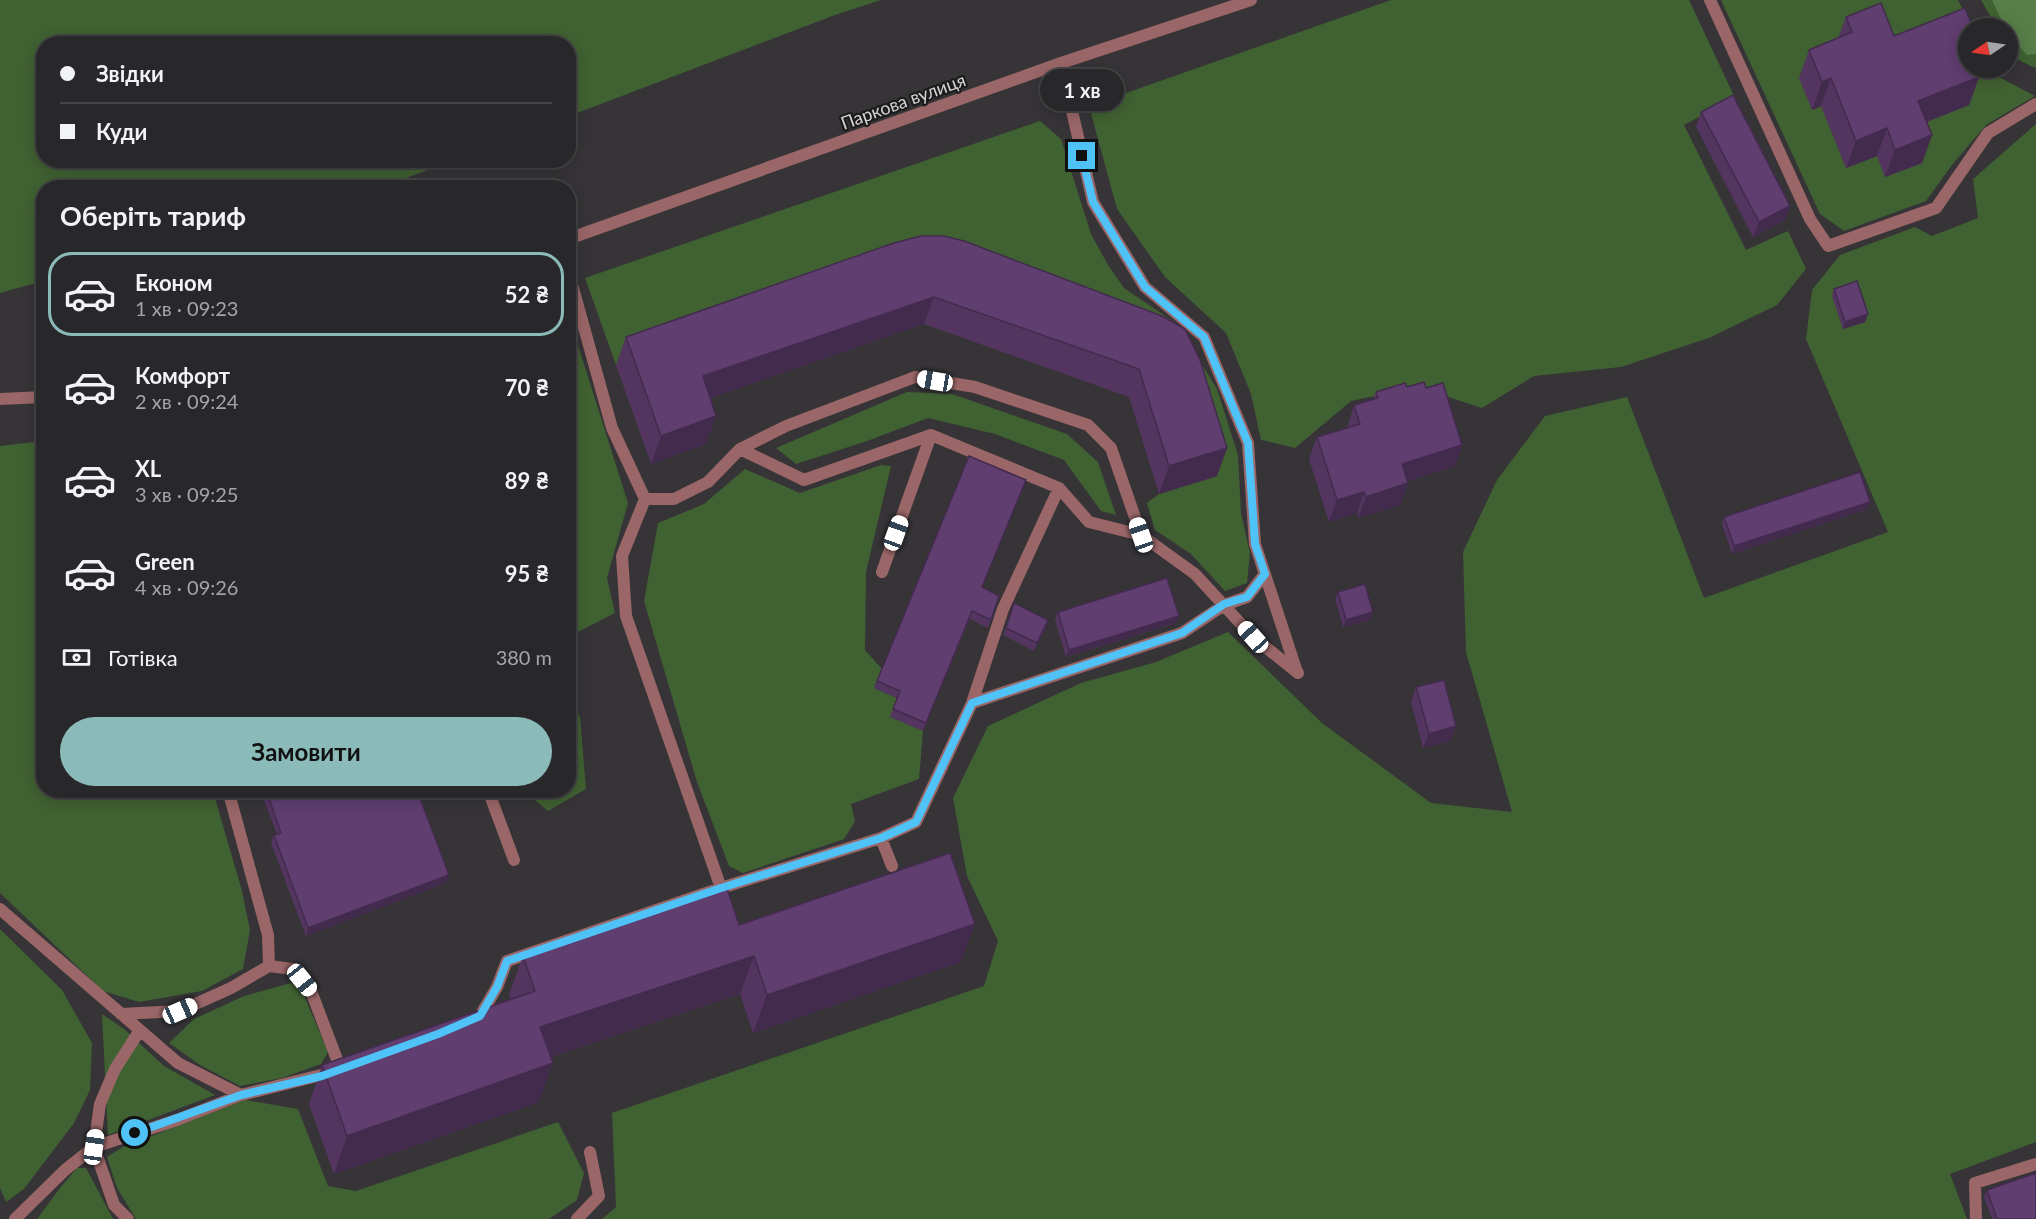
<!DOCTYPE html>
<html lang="uk">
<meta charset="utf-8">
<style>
:root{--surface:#282729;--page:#343335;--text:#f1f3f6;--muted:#a5a5a8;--line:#444446;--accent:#8bbbb9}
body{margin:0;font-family:Lato,sans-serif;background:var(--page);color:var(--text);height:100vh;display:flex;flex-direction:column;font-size:22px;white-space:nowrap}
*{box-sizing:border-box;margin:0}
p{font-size:20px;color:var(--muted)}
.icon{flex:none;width:33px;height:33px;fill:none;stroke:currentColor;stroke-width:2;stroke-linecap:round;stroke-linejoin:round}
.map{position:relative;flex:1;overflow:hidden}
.details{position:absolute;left:36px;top:180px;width:540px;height:618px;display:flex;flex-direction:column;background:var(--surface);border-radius:24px;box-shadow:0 3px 15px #0003,0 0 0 2px var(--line)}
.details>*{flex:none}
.banner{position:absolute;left:36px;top:36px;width:540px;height:132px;border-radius:24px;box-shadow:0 3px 15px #0003,0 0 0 2px var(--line);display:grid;align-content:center;height:132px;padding:0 24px;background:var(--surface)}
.needle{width:39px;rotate:257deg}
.buttons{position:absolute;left:1958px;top:18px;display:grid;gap:12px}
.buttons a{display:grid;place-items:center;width:60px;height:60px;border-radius:50%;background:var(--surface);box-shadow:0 3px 15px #0003,0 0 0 2px var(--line);font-size:30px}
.end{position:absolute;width:27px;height:27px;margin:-14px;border:8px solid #4fc3f7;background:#111;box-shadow:0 0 0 3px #111}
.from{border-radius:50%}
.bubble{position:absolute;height:42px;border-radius:21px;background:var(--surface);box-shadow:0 3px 15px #0003,0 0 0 2px var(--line);font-size:20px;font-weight:700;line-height:42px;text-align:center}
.car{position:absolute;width:18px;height:36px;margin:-18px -9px;border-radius:8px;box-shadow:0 0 4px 2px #0007;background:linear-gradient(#fff 24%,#345 0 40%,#fff 0 76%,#345 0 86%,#fff 0)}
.banner b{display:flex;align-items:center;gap:21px;height:57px;font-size:22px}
.banner b+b{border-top:2px solid var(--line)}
.banner i{width:15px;height:15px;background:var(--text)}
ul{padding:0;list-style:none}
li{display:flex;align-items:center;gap:18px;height:84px;margin:0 12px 9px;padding:0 12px;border:3px solid transparent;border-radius:24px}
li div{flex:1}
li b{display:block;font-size:22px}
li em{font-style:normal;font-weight:700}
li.active{border-color:var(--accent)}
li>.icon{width:54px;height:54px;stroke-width:1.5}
h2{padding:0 24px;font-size:27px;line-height:72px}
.pay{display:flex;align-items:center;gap:15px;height:66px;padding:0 24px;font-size:22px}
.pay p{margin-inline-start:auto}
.primary-button{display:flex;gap:12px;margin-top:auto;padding:12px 24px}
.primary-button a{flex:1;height:69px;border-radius:36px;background:var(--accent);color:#111;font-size:24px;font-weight:700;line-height:69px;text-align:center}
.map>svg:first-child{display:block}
</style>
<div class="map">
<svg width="2036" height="1219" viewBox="0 0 2036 1219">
<rect width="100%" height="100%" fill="#363437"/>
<path fill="#406132" d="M0 0H881L835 15 569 116 568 44H44V160L452 161 406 178 372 187 44 188 43 281 0 293Z
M1391 0H1689L1735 98 1684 125 1746 250 1788 231 1806 269 1777 305 1709 338 1621 367 1534 376 1482 408 1417 387 1351 401 1295 448 1261 440 1251 394 1226 333 1165 277 1117 209 1089 106Z
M1721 0H1958L1972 28H1968V68H1992L1997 76 2035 96 1986 125 1952 165 1926 201 1844 231 1820 214Z
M1981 0H2036V68C2012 58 2007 55 2007 28H1997Z
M1040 121 1061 139 1091 234 1108 265 1124 288 1177 324 1217 389 1238 455 1241 513 1250 553 1247 583 1225 591 1191 554 1155 530 1147 503 1159 494 1217 476 1190 387 884 271 616 365 585 278Z
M2036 124V1142L1950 1174 1967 1219H602L616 1207 612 1113 984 986 998 941 967 876 953 798 988 726 1081 683 1156 662 1228 632 1322 723 1431 803 1512 812 1466 652 1463 552 1497 480 1545 416 1627 397 1704 598 1888 532 1806 339 1812 290 1840 255 1915 227 1932 236 1978 218 1973 179Z
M569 317 628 503 607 578 615 613 574 634 569 642Z
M907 392 952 394 1067 434 1098 462 1116 515 1101 511 1064 460 995 434 928 418 867 441 796 464 776 448Z
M43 441 44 790 213 791 242 891 250 930 243 969 202 991 139 1002 103 991 0 893V446Z
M881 465 891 466 866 572 865 650 882 669 874 688 897 698 923 731 919 779 851 804 855 821 844 839 743 873 729 866 697 782 644 601 658 523 704 504 745 469 800 493Z
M569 699 580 717 586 789 548 811 524 791 568 790Z
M0 929 62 990 92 1043 90 1090 74 1123 24 1189 6 1202 0 1188Z
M291 983 303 993 328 1052 321 1064 282 1078 240 1086 200 1065 169 1043 194 1019 244 996Z
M102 1014 124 1029 164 1066 215 1095 108 1135Z
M245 1100 298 1109 328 1186 356 1191 558 1122 584 1173 577 1200 549 1219H136L117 1188 107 1157 123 1147Z
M77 1168H86L113 1219H37L60 1188Z"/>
<path fill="#577d48" d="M1992 0H2036V54L2027 55 2007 32V28H2005Z"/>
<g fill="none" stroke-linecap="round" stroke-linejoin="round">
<path stroke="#9a6667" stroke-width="12" d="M1710 0 1810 219 1828 246 1936 208 1988 133 2036 104
M1061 63 1093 202 1145 287 1204 337 1248 443 1255 544 1297 672
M568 270 612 428 645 499H674L708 482 740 449 786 426 915 377 975 387 1088 425 1111 448 1141 535 1195 574 1253 637 1298 673
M740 449 804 480 931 435 1059 488 1089 522 1141 535
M645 499 622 556 626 616 721 888
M882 572 931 435
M972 703 1182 633 1224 605 1247 597 1265 574
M488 790 514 860
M881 838 916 822 972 703 1003 609 1059 488
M0 909 178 1063 241 1095 333 1072
M269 966 293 969 311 991 341 1070
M121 1014 180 1011 231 988 269 966 268 935 228 790
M476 1018 480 1016 497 987 507 961 721 888 881 838 892 866
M15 1219 65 1170 94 1147 177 1120 241 1095
M128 1219 114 1205 94 1147 100 1104 115 1069 140 1030
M577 1219 599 1196 590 1152
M1976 1219 1975 1183 2036 1164"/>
<path stroke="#9a6667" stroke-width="12" d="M568 239 1061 63 1251 0
M0 399 44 397"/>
</g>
<path fill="#533560" d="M1846 17 1894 36 1968 28V68L1979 77 1969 105 1927 122 1932 135 1922 163 1885 177 1877 156 1846 168 1821 106 1812 110 1799 78 1809 50 1838 38Z
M1701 112 1790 206 1785 220 1753 237 1696 127Z
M964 241 1162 316 1217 476 1159 494 1129 397 924 324 710 398 706 444 651 464 616 365 626 337Z
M1834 289 1868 314 1865 322 1843 329 1832 296Z
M1407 387 1426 388 1462 445 1455 466 1408 481V483L1400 505 1358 518 1357 513 1329 522 1309 459 1317 437 1347 428 1354 405 1373 399 1376 392Z
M1870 502 1867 509 1732 554 1722 524 1724 517Z
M982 587 999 596 988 628 970 619 923 731 890 717 897 698 874 688 877 681Z
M1338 592 1370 620 1343 627 1335 599Z
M1014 603 1046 628 1034 651 1003 635Z
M1058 612 1176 623 1066 657 1055 620Z
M1416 687 1456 726 1450 741 1423 748 1411 702Z
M260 790H417L446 883 306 936 271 843 274 835 277 834Z
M739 925 961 962 753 1033 740 994 551 1057 539 1102 334 1174 309 1104 322 1065 511 999 509 994 523 956Z
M1987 1190 2036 1219H1992L1984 1197Z"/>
<path fill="#432b4e" d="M1968 39V56L1964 40Z
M1979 77 1969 105 1908 129 1918 101Z
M1831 78 1821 106 1812 110 1822 82Z
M1887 128 1877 156 1846 168 1856 141Z
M1932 135 1922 163 1885 177 1895 150Z
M1790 206 1785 220 1753 237 1759 222Z
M934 297 924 324 692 404 703 376Z
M1868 314 1865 322 1843 329 1845 322Z
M716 416 706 444 651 464 661 436Z
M1462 445 1455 466 1394 485 1402 464Z
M1227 448 1217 476 1159 494 1169 466Z
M1408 483 1400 505 1358 518 1366 497Z
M1364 492 1357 513 1329 522 1337 500Z
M1870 502 1867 509 1732 554 1734 546Z
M1373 612 1370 620 1343 627 1346 620Z
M1179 616 1176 623 1066 657 1069 650Z
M1048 620 1046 628 1034 651 1037 643Z
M1456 726 1450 741 1423 748 1429 734Z
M449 875 446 883 306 936 308 928Z
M975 924 961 962 753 1033 767 995Z
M754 956 740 994 526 1065 540 1027Z
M553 1063 539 1102 334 1174 347 1136Z"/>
<path fill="#603e70" stroke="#432b4e" stroke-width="1.5" d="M1881 3 1894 36 1965 8 1973 28H1968V39L1964 40 1968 49V68H1976L1979 77 1918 101 1932 135 1895 150 1887 128 1856 141 1831 78 1822 82 1809 50 1852 32 1846 17Z
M1733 95 1790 206 1759 222 1701 112Z
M921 236H944L964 241 1162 316 1185 329 1200 360 1227 448 1169 466 1139 369 934 297 703 376 716 416 661 436 626 337 894 243Z
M1857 281 1868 314 1845 322 1834 289Z
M1424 382 1426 388 1443 383 1462 445 1402 464 1408 483 1366 497 1364 492 1337 500 1317 437 1360 424 1354 405 1378 398 1376 392 1405 383 1407 387Z
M969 456 1026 480 982 587 999 596 991 620 972 611 926 723 893 709 900 691 877 681Z
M1860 472 1870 502 1734 546 1724 517Z
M1167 578 1179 616 1069 650 1058 612Z
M1365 584 1373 612 1346 620 1338 592Z
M1014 603 1048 620 1037 643 1006 628Z
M1444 680 1456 726 1429 734 1416 687Z
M266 790H417L449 875 308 928 274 835 281 833Z
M950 853 975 924 767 995 754 956 540 1027 553 1063 347 1136 322 1065 535 991 523 956 727 888 739 925Z
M2036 1173V1219H1997L1987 1190Z"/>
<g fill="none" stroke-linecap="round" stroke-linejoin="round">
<path stroke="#4fc3f7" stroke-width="8" d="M135 1133 241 1095 322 1076 438 1034 480 1016 497 987 507 961 721 888 881 838 916 822 972 703 1182 633 1224 604 1247 597 1265 574 1255 544 1248 443 1204 337 1145 287 1093 202 1082 156"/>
</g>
<g text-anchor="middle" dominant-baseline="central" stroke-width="4.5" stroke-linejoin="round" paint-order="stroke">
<g font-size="18" fill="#d5d3d5" stroke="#1d1c1d">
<text transform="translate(903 101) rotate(-20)">Паркова вулиця</text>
</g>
</g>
</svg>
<div class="buttons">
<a><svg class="needle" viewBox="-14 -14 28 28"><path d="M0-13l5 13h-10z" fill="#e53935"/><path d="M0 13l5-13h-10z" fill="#a5a5a8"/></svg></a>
</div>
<i class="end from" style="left:135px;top:1133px"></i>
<i class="end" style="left:1082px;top:156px"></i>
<div class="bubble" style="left:1040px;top:69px;width:84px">1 хв</div>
<i class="car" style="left:935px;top:381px;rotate:280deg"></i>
<i class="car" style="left:896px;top:533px;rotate:20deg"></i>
<i class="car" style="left:1141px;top:535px;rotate:341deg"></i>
<i class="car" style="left:1253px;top:637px;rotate:318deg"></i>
<i class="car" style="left:302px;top:980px;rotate:141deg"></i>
<i class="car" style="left:180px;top:1011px;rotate:66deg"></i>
<i class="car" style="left:94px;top:1147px;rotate:8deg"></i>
<div class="banner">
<b><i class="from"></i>Звідки</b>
<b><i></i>Куди</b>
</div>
<section class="details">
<h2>Оберіть тариф</h2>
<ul>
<li class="active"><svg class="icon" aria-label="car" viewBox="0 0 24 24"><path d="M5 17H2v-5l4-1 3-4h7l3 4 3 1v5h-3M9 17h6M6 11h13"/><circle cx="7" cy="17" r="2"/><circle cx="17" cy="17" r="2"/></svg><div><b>Економ</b><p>1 хв · 09:23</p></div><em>52 ₴</em></li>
<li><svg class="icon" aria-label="car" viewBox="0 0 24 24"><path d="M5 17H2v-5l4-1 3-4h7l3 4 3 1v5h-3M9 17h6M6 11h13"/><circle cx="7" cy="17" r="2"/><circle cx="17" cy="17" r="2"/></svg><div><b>Комфорт</b><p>2 хв · 09:24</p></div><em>70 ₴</em></li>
<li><svg class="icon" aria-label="car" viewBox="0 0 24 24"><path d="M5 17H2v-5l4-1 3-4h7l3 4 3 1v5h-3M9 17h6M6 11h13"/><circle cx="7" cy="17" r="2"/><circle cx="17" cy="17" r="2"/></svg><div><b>XL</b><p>3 хв · 09:25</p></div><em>89 ₴</em></li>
<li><svg class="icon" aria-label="car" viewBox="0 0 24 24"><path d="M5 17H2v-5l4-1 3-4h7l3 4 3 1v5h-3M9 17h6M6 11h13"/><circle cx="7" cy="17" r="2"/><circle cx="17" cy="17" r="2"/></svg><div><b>Green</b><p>4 хв · 09:26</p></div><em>95 ₴</em></li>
</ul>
<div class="pay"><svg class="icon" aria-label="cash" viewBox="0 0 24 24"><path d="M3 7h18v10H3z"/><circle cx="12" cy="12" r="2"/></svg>Готівка<p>380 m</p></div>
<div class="primary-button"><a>Замовити</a></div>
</section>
</div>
